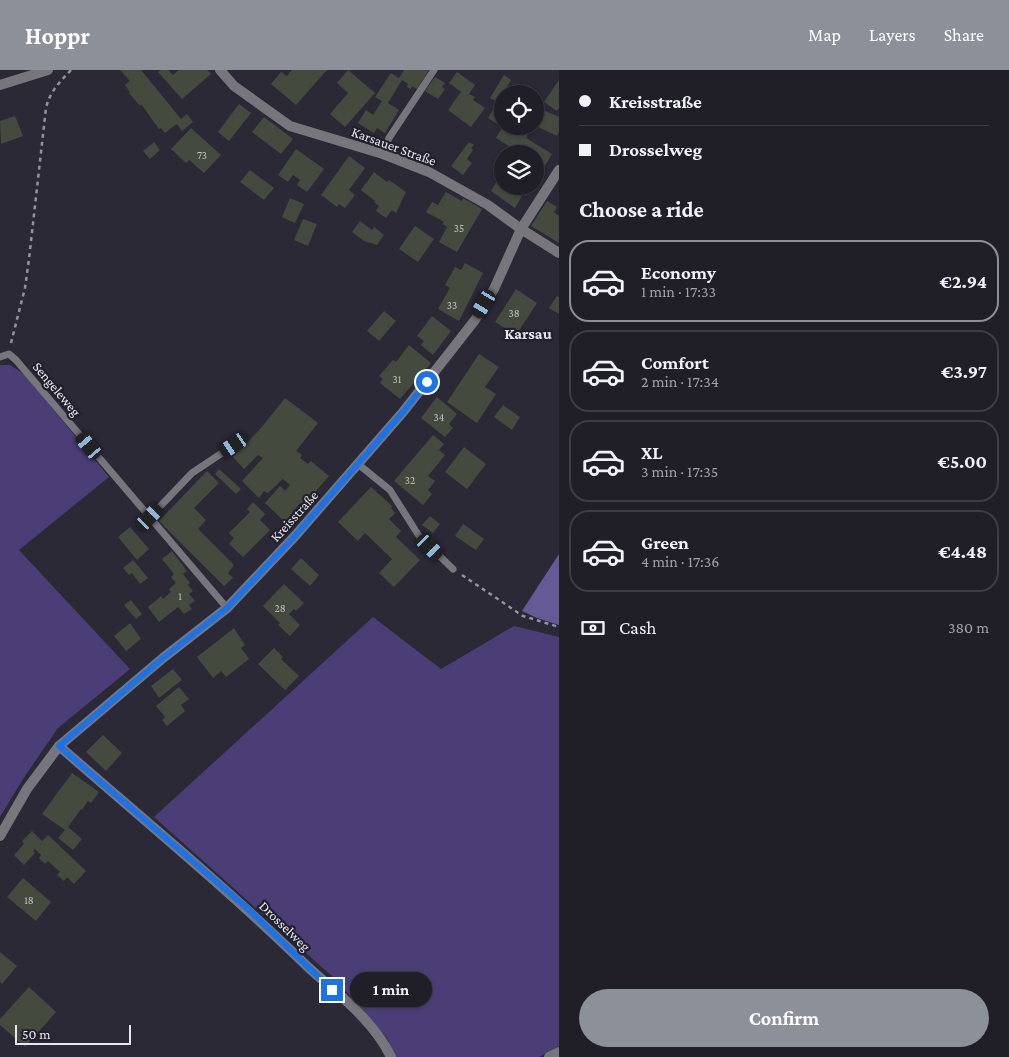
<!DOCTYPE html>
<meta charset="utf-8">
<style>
:root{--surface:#201f28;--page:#282730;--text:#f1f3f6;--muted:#a2a2a8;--line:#3d3d45;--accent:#8c9099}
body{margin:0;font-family:"Crimson Pro",serif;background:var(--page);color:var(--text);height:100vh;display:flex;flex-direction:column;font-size:19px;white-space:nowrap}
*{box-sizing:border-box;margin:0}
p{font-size:16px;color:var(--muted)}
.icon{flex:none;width:28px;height:28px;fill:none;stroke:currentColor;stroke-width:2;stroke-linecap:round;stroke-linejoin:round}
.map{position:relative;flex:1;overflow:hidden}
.drawer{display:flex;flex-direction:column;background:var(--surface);width:450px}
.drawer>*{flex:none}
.banner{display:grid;align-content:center;height:110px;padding:0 20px;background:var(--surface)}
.fabs{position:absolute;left:494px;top:15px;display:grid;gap:10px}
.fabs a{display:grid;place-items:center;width:50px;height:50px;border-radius:50%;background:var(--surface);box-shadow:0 1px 4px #0004,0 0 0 1px var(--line);font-size:25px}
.scale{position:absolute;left:15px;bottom:12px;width:116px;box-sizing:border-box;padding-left:5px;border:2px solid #e9e8f1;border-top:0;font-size:14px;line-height:18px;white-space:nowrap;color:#e9e8f1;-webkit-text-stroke:4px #22202c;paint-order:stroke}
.end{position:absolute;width:22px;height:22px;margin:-11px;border:6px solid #1a73e8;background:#fff;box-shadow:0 0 0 2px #fff}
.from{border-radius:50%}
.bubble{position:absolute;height:35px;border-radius:18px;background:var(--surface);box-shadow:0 1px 4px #0004,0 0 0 1px var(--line);font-size:16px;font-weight:700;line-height:35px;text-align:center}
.car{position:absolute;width:15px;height:30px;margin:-15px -8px;border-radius:6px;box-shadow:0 0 4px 1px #0007;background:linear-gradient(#222 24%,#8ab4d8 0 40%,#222 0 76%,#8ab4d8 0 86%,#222 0)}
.banner b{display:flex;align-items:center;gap:18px;height:48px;font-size:19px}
.banner b+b{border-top:1px solid var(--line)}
.banner i{width:12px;height:12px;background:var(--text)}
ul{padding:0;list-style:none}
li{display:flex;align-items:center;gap:15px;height:82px;margin:0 10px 8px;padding:0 10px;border:2px solid var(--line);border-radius:20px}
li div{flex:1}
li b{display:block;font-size:19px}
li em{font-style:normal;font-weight:700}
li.selected{border-color:var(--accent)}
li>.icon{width:45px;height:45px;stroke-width:1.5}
h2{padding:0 20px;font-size:22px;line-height:60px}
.pay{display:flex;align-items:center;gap:12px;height:55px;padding:0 20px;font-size:19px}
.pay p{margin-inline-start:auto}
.cta{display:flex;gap:10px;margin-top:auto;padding:10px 20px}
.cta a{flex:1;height:58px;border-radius:30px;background:var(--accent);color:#fff;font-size:20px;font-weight:700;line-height:58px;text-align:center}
header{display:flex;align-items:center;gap:30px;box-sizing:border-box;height:70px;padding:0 25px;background:var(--accent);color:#fff}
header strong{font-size:24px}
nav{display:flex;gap:28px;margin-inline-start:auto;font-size:18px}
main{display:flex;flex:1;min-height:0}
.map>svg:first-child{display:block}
</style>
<header>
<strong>Hoppr</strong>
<nav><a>Map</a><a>Layers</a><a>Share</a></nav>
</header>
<main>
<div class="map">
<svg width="559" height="987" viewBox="0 0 559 987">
<rect width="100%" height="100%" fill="#2b2936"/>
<path fill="#4b3e77" d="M0 295H10L24 304 109 407 19 480 130 599 58 658 23 709 0 747Z
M373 547 441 599 514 556 559 567V976L539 987H396L386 967 334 908 154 747Z"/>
<path fill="#665a96" d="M559 484V555L537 548 522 541Z"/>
<path fill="#444b3e" d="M120 0H141L181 49 187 44 193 52 182 61 177 54 165 63 161 58 159 59 141 34 140 36 129 23 130 22 125 15 130 11Z
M161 0H168L173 5 179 0H207L211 4 182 29 158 2Z
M292 0H327L296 35 271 14 281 2 287 6Z
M348 0 375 23 345 57 330 44 348 23 337 13Z
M404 0H429L417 19 412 16 411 19 407 17 408 14 402 10 388 33 399 40 385 63 377 58 374 63 358 53 366 40 373 45 382 31 375 27 391 3 399 8Z
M457 2 475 15 469 24 475 27 473 30 485 38 471 57 448 40 461 22 449 13Z
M504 5 511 10 498 32 490 28Z
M435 7 445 13 442 17 445 19 438 29 425 21Z
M559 10V38L557 41 544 32Z
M498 32 502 35V57L488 48Z
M239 34 251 43 229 71 218 62Z
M543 40 559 47V61L557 66 536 56Z
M15 46 23 66 1 74 0 51Z
M264 47 293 69 281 84 252 62Z
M503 56H531L526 68 552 84 535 112V84H515L517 81 496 68Z
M191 58 221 85 204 103 189 90 186 93 171 79Z
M154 72 160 80 150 89 143 81Z
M469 72 474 75 471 78 473 80 467 89 472 93 463 105 451 96Z
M296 79 324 99 307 122 297 115 300 110 293 105 288 112 278 105Z
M349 86 365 98 349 120 355 125 345 138 339 134 337 137 321 125Z
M250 100 274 118 264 130 240 112Z
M374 102 387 112 389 110 406 122 396 143 392 140 386 148 376 141 379 136 374 132 375 131 361 120Z
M502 103V116H532L526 126 523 124 515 138 491 121Z
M446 122 462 131 463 128 482 139 457 182 439 172 447 157 442 154 444 152 426 142 432 132 438 135Z
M290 128 304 134 295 153 282 147Z
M547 131 557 137 554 142 559 146V173L531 156Z
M303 149 317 154 308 176 294 170Z
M360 151 372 160 374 157 384 165 377 175 364 171 352 162Z
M415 156 434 169 418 192 399 179Z
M465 193 483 203 459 251 438 239 450 218 445 215 455 197 461 200Z
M516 219 537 233 516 265 495 252Z
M557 226 559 227V244L549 238Z
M384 241 396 251 379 271 367 261Z
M432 246 451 261 433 285 421 275 424 271 417 266Z
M409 275 431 293 400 329 380 313 383 309 379 306 393 290 396 292Z
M479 284 499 297 485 317 496 324 477 353 447 332Z
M437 327 457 344 449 354 453 358 445 367 421 348Z
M285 328 318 353 296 381 302 385 300 388 308 394 311 391 329 406 303 436 300 433 285 452 265 433 280 416 285 421 290 415 283 409 268 423 264 421 259 428 242 411 263 388 258 385 244 399 233 387 261 358Z
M503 335 520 347 512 360 494 347Z
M433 365 444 374 439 380 445 385 428 406 435 411 428 420 432 424 423 435 394 411Z
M464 377 486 394 467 419 445 402Z
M219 399 241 419 236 424 215 404Z
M207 401 219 413 194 438 206 450 198 459 234 495 228 503 233 508 224 516 159 451Z
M371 417 392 436 391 438 395 443 389 449 401 461 396 467 420 490 394 517 379 503 392 489 365 463 358 471 338 452Z
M253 432 265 444 260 450 270 460 243 487 229 474 234 468 229 463 250 442 247 439Z
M430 446 440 454 433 463 422 455Z
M463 454 484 469 476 480 455 466Z
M130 457 149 479 137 490 118 467Z
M172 481 187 501 183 504 190 513 188 515 193 521 189 524 195 531 189 535 192 539 184 544 178 537 159 552 148 537 161 526 163 529 171 522 169 519 176 513 171 507 174 504 162 489Z
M301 488 319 505 310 516 291 499Z
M133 490 148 508 140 514 132 503 129 505 123 498Z
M284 514 304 533 296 541 294 539 289 544 300 555 290 566 278 555 280 553 263 536Z
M131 530 142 544 136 549 124 535Z
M130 553 141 569 126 581 114 566Z
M234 558 245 575 241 578 249 589 226 607 221 601 213 608 197 587Z
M274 578 283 587 281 589 299 606 285 620 258 594Z
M173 599 182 610 159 628 151 616Z
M179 617 189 629 181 635 185 641 167 656 162 650 165 647 156 636Z
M103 665 122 683 106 701 86 682Z
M72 703 99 722 91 733 88 731 82 740 81 739 68 757 82 769 73 780 58 768 65 760 42 744Z
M32 761 42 771 48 765 86 801 74 814 67 807 64 811 57 805 60 802 48 791 45 794 39 788 41 785 35 779 33 781 35 783 24 795 14 785 24 774 22 771Z
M23 808 51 832 36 851 7 827Z
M0 882 17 896 2 914 0 912Z
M29 917 56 942 25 977 0 955V949Z"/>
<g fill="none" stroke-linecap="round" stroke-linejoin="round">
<path stroke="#93929d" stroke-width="2.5" stroke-dasharray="4 4" stroke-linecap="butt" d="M11 273 25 218 29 189 46 38C50 21 60 12 71 0
M462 505 523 546 559 557"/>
<path stroke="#76767c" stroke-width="7" d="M383 84 389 68 434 0
M0 287 9 284 16 290 227 538
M358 394 390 420 419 466 453 499
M150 447 192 403 234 375"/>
<path stroke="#76767c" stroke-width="10" d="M220 0 234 16 290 56 383 84 429 102 488 135 521 159
M0 15 48 0
M59 676C143 749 229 820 309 898 338 924 374 951 391 987
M549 987 559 982"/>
<path stroke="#76767c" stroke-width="10" d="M521 159 559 183
M0 766 27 719 59 676 163 588 227 538 295 466 403 342 475 250 494 219 521 159 559 100"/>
</g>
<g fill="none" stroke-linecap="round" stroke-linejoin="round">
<path stroke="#1a73e8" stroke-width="6" d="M332 920 247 838 59 676 163 588 227 538 295 466 403 342 427 312"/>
</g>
<g text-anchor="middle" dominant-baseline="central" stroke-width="4.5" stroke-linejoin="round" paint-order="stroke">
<g font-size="11" fill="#c0c1c4">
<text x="202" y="85">73</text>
<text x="459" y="158">35</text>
<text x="452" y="235">33</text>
<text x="514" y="243">38</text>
<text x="397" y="309">31</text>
<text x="439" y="347">34</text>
<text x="410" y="410">32</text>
<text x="180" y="526">1</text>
<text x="280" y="538">28</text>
<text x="29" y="830">18</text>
</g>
<g font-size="14" fill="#e9e8f1" stroke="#22202c">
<text transform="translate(394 76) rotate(20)">Karsauer Straße</text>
<text transform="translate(57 319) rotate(50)">Sengeleweg</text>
<text transform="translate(294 446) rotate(-48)">Kreisstraße</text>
<text transform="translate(285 856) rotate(44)">Drosselweg</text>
</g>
<g font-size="16" font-weight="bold" fill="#e9e8f1" stroke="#22202c">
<text x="528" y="263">Karsau</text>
</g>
</g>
</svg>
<div class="fabs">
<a><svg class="icon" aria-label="locate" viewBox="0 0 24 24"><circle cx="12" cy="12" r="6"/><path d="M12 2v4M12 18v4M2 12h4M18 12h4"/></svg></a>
<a><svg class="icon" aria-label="layers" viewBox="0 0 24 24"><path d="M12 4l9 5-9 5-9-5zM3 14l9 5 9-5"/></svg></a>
</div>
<div class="scale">50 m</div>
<i class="end from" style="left:427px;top:312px"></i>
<i class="end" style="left:332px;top:920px"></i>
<div class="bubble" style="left:350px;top:902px;width:82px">1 min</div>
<i class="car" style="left:484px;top:234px;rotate:211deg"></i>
<i class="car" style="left:234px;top:375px;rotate:236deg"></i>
<i class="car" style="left:89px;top:376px;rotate:320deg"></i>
<i class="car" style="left:150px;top:447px;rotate:44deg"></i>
<i class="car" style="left:430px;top:477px;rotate:134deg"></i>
</div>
<section class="drawer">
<div class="banner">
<b><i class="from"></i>Kreisstraße</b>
<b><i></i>Drosselweg</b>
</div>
<h2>Choose a ride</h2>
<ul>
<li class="selected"><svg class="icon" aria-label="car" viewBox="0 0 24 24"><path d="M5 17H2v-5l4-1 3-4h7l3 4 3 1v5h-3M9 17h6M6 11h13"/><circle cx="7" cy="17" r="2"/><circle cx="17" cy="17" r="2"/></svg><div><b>Economy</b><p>1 min · 17:33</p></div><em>€2.94</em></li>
<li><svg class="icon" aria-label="car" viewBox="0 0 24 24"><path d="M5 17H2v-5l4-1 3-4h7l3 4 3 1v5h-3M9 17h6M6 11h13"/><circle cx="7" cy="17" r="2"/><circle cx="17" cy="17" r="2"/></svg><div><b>Comfort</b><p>2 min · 17:34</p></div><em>€3.97</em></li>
<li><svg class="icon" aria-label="car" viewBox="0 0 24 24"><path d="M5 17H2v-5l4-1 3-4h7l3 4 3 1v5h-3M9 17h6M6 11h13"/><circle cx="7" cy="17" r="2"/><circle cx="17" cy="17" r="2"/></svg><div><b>XL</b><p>3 min · 17:35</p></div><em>€5.00</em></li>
<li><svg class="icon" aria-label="car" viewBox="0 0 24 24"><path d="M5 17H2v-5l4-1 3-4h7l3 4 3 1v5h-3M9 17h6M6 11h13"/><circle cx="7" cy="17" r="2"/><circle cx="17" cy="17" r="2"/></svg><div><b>Green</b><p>4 min · 17:36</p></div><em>€4.48</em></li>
</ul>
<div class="pay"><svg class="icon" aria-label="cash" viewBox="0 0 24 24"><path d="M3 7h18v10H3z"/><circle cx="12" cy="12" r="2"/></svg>Cash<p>380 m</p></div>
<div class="cta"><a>Confirm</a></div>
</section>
</main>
